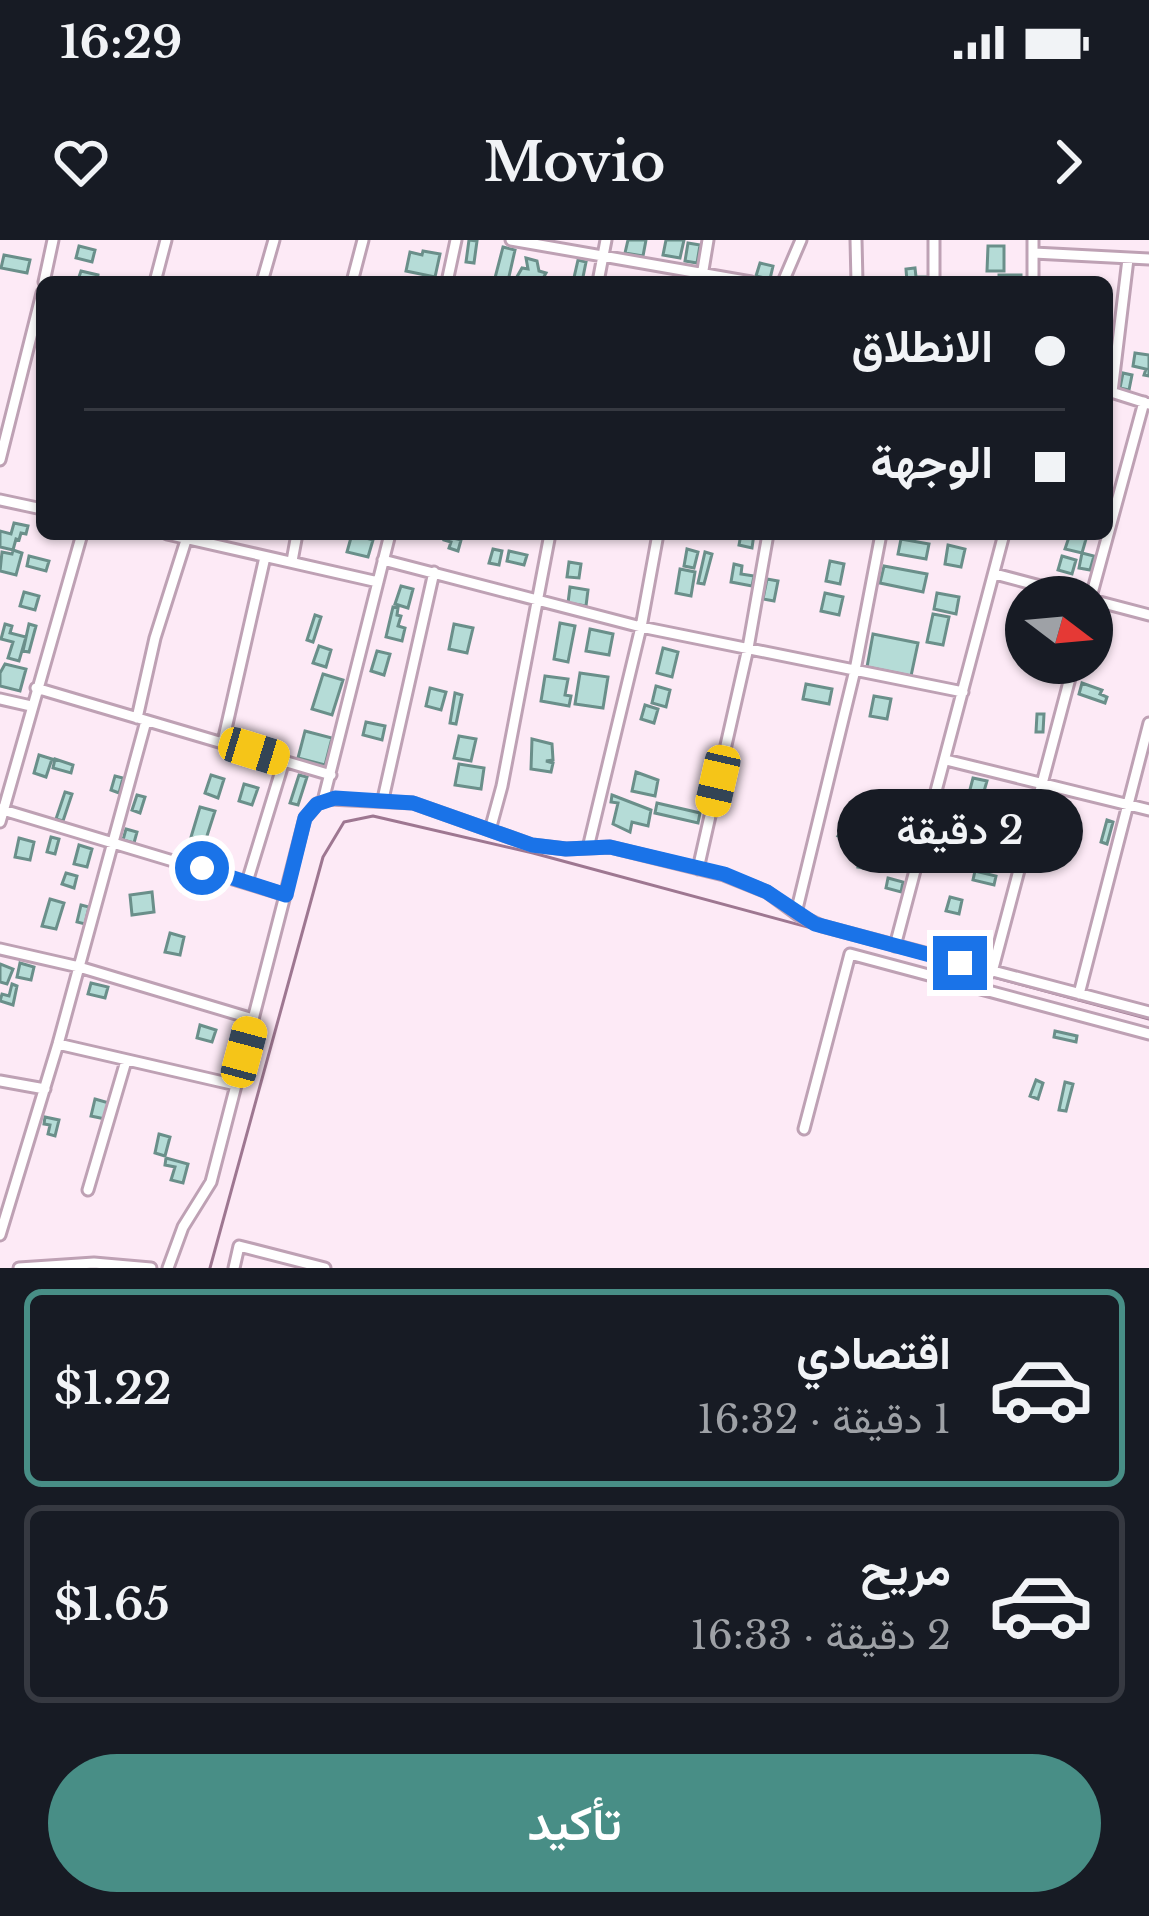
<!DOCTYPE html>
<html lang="ar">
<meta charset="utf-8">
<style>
:root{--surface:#171b24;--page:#242831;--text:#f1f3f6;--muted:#9ea1a6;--line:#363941;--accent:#488e86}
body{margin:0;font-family:"Libre Baskerville",Vazirmatn,serif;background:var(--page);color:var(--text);direction:rtl;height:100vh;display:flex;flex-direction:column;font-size:45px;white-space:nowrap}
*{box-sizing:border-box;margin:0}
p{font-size:39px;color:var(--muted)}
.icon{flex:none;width:66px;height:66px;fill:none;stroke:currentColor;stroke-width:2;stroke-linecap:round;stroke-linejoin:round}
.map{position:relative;height:1028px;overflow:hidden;direction:ltr}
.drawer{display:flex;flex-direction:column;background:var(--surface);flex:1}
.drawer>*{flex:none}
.hud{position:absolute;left:36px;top:36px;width:1077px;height:264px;border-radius:18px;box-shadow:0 3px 9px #0004;direction:rtl;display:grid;align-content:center;height:264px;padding:0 48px;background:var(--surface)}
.needle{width:78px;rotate:106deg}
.controls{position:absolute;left:1005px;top:336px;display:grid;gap:24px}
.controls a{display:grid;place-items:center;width:108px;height:108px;border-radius:50%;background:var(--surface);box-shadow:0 3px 9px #0004;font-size:60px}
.end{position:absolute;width:54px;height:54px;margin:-27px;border:15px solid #1a73e8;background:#fff;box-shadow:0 0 0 6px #fff}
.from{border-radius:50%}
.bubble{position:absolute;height:84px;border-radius:42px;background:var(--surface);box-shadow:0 3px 9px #0004;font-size:39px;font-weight:600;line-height:84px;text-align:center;direction:rtl}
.car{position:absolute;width:36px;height:72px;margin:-36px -18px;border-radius:15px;box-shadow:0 0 9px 3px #0007;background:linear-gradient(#f5c518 24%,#345 0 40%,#f5c518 0 76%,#345 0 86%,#f5c518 0)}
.hud b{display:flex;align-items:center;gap:42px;height:114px;font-size:45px}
.hud b+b{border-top:3px solid var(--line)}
.hud i{width:30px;height:30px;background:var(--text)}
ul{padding:21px 0 0;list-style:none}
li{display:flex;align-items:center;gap:36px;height:198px;margin:0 24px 18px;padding:0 24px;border:6px solid var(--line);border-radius:18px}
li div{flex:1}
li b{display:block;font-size:45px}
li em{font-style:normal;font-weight:600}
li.current{border-color:var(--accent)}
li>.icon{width:108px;height:108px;stroke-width:1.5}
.cta{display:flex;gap:24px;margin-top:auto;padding:24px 48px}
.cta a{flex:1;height:138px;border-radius:72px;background:var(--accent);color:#fff;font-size:48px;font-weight:600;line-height:138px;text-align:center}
.status{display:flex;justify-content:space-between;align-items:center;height:84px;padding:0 60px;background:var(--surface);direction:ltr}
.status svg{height:33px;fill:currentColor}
header{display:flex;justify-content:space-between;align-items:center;height:156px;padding:0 48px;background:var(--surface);font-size:54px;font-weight:600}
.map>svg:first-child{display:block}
</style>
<div class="status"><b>16:29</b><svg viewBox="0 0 49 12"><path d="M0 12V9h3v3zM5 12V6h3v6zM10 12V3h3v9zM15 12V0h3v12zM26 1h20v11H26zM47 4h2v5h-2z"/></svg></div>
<header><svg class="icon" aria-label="forward" viewBox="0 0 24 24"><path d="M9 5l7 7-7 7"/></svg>Movio<svg class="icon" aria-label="heart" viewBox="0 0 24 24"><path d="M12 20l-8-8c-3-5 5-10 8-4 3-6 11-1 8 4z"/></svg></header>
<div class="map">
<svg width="1149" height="1028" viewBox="0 0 1149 1028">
<rect width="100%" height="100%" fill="#fdeaf6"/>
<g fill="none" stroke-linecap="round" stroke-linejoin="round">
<path stroke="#9e7791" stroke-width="3" d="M210 1028 323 617 344 582 373 576 533 613 1149 779"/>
</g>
<path fill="#b5dcd7" stroke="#6a8f8a" stroke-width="3" d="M469 0 477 1 474 23 466 22Z
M628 0H646L643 16 625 13Z
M666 0H684L680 18 663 15Z
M688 3 700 5 697 23 685 21Z
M79 6 95 10 92 22 76 18Z
M988 6H1004V31H987Z
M503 7 515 10 508 41 495 38Z
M423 11 440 14 435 37 406 31 410 12 422 15Z
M4 15 30 20 27 33 1 28Z
M526 18 537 21 539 31 546 33 541 42H514L522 28 528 29Z
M578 20 586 22 582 42H573Z
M760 23 773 26 770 39 756 36Z
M915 28 916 37H926L927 42H907L906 29Z
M81 31 98 35 97 42 78 40Z
M999 35H1021V42H999Z
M1135 113 1149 115V136L1144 135 1146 129 1133 126Z
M1123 133 1132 135 1129 150 1120 148Z
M14 283 28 286 26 294 21 293 19 300 16 299 13 310 0 307V291L11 294Z
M352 294 373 300 368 317 347 312Z
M446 294H454L453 298 461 300 458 311 449 308 451 302 444 300Z
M741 294H754L752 308 739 305Z
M1070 294 1086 299 1082 313 1065 309Z
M901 299 929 304 926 319 898 314Z
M948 305 965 309 961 327 945 324Z
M493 309 502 311 499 325 489 323Z
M687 309 698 312 694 328 684 326Z
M13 310 22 313 16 335 0 331 2 312 12 314Z
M509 311 527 315 524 325 507 321Z
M705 312 712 314 704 344 698 343Z
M1082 313 1094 316 1090 330 1079 328Z
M29 316 49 321 46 331 27 326Z
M1062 316 1076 320 1072 334 1058 330Z
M830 321 844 324 840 344 826 341Z
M569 322 581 324 579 338 567 337Z
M734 324 742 326 741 334 754 336 752 346 731 342Z
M884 326 927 334 923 352 880 343Z
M680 329 695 332 691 356 676 353Z
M767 339 778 341 774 361 763 359Z
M401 346 413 349 408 368 395 364Z
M570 347 588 350 586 366 568 363Z
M24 352 39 356 35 370 20 366Z
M825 353 843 357 839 375 821 371Z
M937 353 959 357 956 374 934 369Z
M393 367 398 368 397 375 401 376 398 386 405 388 402 401 386 397Z
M933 374 949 377 943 405 927 402Z
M315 375 321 377 313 402 307 400Z
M560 383 575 386 568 422 554 419Z
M5 384 12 386 10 393 26 397 19 421 8 418 13 402 1 399Z
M29 384 36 386 29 412 23 411Z
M454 384 473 388 467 413 449 409Z
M590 389 613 394 609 415 586 411Z
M873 394 918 403 911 436 867 427Z
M319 406 331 410 326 427 313 423Z
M663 408 678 412 672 437 657 433Z
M377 411 390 414 384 435 371 431Z
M5 424 26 429 20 451 0 446V433Z
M580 433 608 437 603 468 575 464Z
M323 434 343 440 332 475 312 469Z
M545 436 568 439 565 455 571 456 569 466 541 461Z
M1082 443 1102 450 1100 454 1107 457 1105 463 1079 454Z
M806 444 832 449 829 464 803 459Z
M656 446 670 450 666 467 652 463Z
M430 448 446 452 441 470 426 466Z
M455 453 462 455 456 484 450 483Z
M874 456 891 459 887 479 870 476Z
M645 465 658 469 654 483 641 479Z
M1037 474H1044L1043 492H1036Z
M366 482 385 486 382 500 363 495Z
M305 491 332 498 325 525 298 518Z
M459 496 476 499 471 521 454 518Z
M532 499 552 504 553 520 546 521 553 523 551 532 531 529Z
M39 515 52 519 46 537 34 533Z
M55 519 73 525 71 533 53 528Z
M459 524 484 528 481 549 455 545Z
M636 532 658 540 655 556 632 551Z
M211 535 224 539 218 558 205 553Z
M299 535 307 537 298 565 290 563Z
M115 536 123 538 119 553 111 550Z
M973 538 987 541 980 565 967 561Z
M244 544 258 548 252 565 239 561Z
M65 552 72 554 63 581 56 579Z
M903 553 923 559 921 567 901 561Z
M137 555 145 557 140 573 132 570Z
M612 555 651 570 648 586 632 582 630 592 613 584 618 563 611 562Z
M657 563 700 573 698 583 655 573Z
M200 567 215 571 205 602 191 597Z
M848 580 855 582 850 600 838 596Z
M1107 580 1113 582 1107 604 1101 602Z
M126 589 137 592 134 603 123 600Z
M51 597 59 599 55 614 47 612Z
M19 598 34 602 30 620 15 617Z
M865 599 870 600 863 628 858 627Z
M79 605 92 609 87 627 74 624Z
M975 631 996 636 994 645 973 640Z
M66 633 77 636 74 648 62 644Z
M188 634 199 637 196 645 190 643 187 653 183 652Z
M888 638 903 642 901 652 886 648Z
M152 652 154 672 132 675 130 655Z
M950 657 962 660 959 674 946 671Z
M50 659 64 663 56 689 42 686Z
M81 665 89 667 85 684 77 682Z
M170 693 184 697 180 715 165 712Z
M20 723 34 727 31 740 17 737Z
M0 724 13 729 7 744 0 742Z
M91 743 108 747 105 758 88 754Z
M12 744 17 746 13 765 0 761 2 754 9 756Z
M200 785 216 790 212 802 197 798Z
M1055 791 1077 796 1076 802 1054 797Z
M1036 840 1043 843 1038 859 1030 856Z
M1065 842 1073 844 1066 871 1059 870Z
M95 859 109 863 105 879 91 876Z
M45 877 59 880 55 896 48 894 50 885 44 884Z
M159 894 170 897 165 916 155 913Z
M166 918 188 924 183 943 171 940 175 927 165 925Z"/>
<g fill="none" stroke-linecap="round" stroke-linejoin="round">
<defs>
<path id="minor" d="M511 0 751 42
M856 0 857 42
M934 0V42
M1033 0V42
M1034 13 1149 19
M44 42 53 0
M155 42 166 0
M262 42 274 0
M352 42 363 0
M447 42 456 0
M598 42 606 0
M701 42 708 0
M783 42 801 0
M1108 151 1149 164
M1112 152 1128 19
M0 220 42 53
M0 260 42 269
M167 294 378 342
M383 320 641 387 963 452
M292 321 297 294
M995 334 1082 357
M1091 357 1144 162
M1092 360 1149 375
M36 448 331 535
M0 459 31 466
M137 478 155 398 188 294
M223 502 265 317
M946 520 1149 570
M383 559 434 332
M323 561 390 294
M0 569 286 655
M0 582 82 294
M490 590 502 546 550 294
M588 608 641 387 658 294
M698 629 748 408 768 294
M247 642 284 521
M796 673 855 430 881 294
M895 706 1004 294
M0 709 79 727 253 779
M992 732 1074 423
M1079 754 1149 483
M58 804 236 845
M0 841 45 849
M804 889 850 714 1149 794
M88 950 126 821
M0 995 58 804 146 481
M19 1028 94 1023 151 1028
M168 1028 183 987 211 942 305 578 317 564 329 559 413 563 532 605 566 609 610 607 724 635 767 652 798 675 822 686 1149 772
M234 1028 239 1006 325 1028"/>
</defs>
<use href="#minor" stroke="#bea1b4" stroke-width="15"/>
<use href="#minor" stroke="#fff" stroke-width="9"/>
</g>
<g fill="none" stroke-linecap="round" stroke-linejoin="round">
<path stroke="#1a73e8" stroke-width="15" d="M202 628 286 655 305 578 317 564 335 558 413 563 532 605 566 609 610 607 724 634 767 652 815 684 960 723"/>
</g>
</svg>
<div class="controls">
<a><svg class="needle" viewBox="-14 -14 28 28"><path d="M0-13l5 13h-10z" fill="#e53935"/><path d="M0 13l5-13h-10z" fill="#9ea1a6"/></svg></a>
</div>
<i class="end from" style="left:202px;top:628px"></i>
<i class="end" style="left:960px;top:723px"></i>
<div class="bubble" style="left:837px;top:549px;width:246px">2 دقيقة</div>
<i class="car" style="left:254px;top:511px;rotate:107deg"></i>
<i class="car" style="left:718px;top:541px;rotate:193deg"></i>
<i class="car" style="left:244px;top:812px;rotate:15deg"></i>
<div class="hud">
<b><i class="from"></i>الانطلاق</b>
<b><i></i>الوجهة</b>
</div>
</div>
<section class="drawer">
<ul>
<li class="current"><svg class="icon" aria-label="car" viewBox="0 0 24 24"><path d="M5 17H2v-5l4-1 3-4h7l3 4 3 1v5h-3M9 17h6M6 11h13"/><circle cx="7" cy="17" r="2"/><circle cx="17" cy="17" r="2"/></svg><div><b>اقتصادي</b><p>1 دقيقة · 16:32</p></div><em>$1.22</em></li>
<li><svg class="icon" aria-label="car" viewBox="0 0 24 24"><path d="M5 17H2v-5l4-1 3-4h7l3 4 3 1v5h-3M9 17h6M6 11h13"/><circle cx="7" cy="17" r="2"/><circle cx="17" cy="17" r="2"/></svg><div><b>مريح</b><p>2 دقيقة · 16:33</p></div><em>$1.65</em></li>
</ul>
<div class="cta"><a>تأكيد</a></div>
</section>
